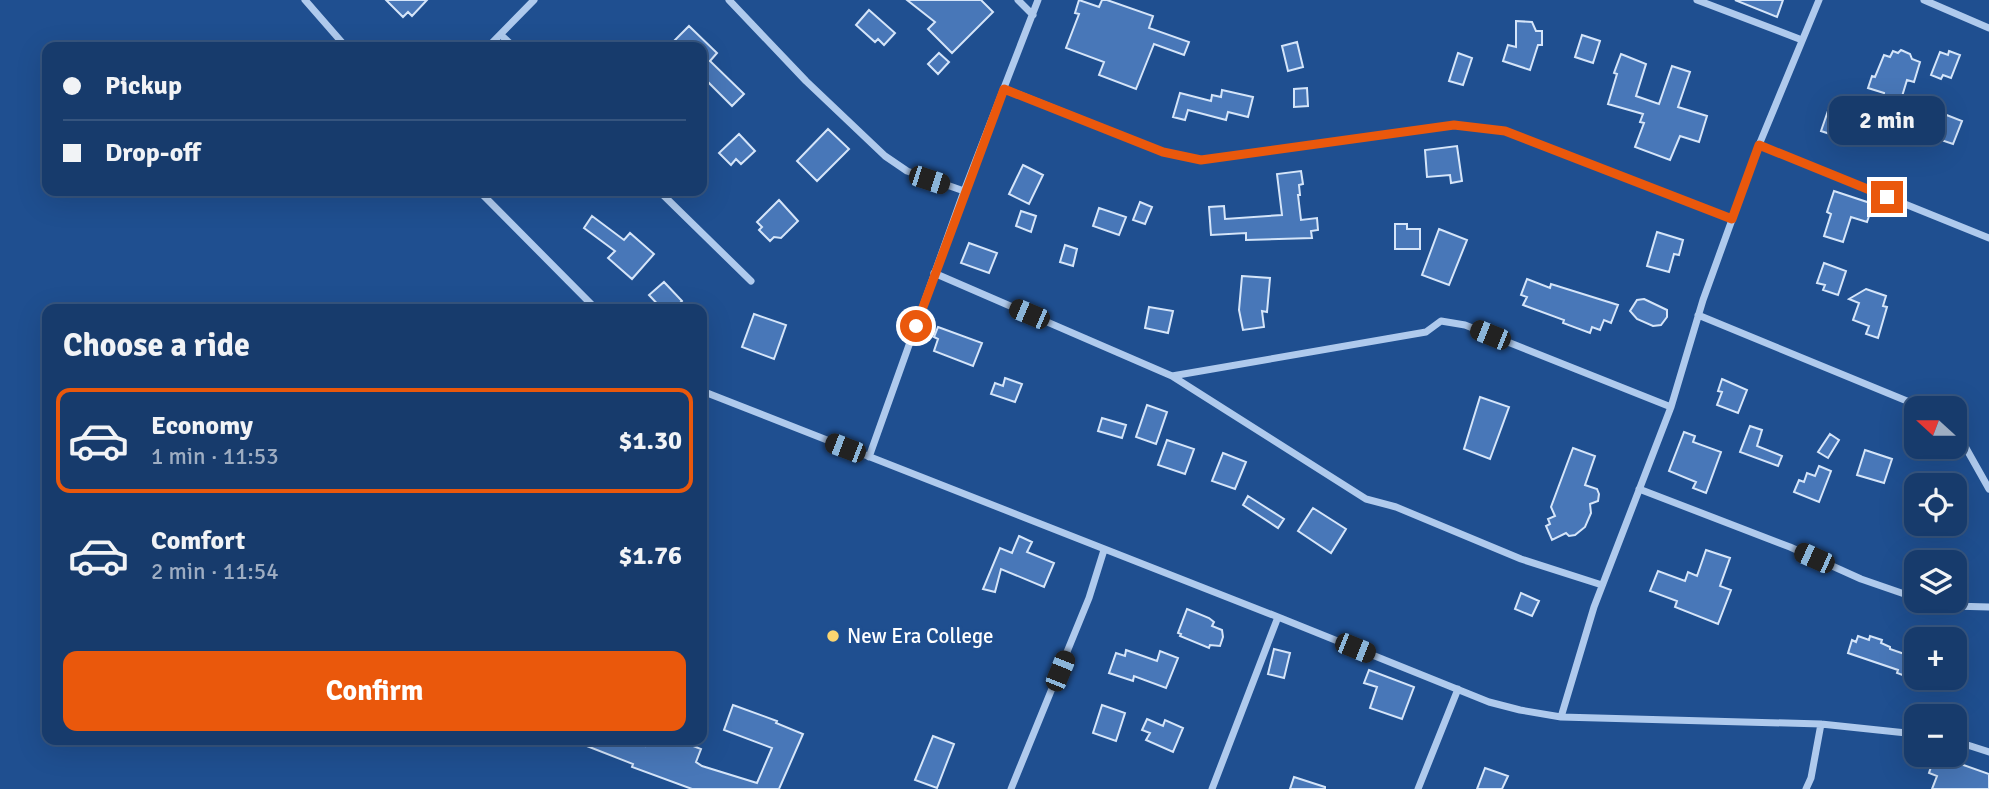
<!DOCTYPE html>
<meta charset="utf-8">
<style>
:root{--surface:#173b6c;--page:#244674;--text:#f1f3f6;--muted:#9eadc2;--line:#36557f;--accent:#ea580c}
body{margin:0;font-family:Signika,sans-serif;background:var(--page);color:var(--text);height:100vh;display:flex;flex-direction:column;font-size:26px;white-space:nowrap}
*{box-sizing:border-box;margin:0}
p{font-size:23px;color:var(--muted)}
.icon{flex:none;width:38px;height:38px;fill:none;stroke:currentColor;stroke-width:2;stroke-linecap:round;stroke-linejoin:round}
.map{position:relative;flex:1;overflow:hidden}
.panel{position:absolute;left:42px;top:304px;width:665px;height:441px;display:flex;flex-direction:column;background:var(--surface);border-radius:14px;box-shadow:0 7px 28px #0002,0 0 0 2px var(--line)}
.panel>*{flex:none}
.top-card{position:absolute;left:42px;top:42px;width:665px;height:154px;border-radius:14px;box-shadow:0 7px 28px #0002,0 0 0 2px var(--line);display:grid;align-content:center;height:154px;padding:0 21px;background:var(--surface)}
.needle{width:46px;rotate:291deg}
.buttons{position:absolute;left:1904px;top:396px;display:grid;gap:14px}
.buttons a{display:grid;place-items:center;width:63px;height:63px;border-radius:14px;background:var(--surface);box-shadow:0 7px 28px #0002,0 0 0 2px var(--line);font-size:35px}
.end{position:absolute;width:32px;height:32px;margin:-16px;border:9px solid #ea580c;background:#fff;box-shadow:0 0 0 4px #fff}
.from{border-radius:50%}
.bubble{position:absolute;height:49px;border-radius:14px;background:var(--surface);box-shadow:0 7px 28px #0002,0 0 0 2px var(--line);font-size:23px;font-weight:700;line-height:49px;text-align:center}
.car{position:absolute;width:21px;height:42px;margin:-21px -10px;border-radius:9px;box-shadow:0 0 5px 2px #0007;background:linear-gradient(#222 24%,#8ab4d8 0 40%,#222 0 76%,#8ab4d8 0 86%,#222 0)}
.top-card b{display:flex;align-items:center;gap:24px;height:66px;font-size:26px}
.top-card b+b{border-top:2px solid var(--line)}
.top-card i{width:18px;height:18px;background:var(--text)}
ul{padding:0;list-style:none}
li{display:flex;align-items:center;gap:21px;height:105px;margin:0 14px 10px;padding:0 7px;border:4px solid transparent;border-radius:14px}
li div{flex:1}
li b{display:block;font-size:26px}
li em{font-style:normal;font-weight:700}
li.current{border-color:var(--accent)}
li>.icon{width:63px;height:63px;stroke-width:1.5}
h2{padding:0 21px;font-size:32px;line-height:84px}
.cta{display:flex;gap:14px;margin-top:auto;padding:14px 21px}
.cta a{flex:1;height:80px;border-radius:14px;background:var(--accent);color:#fff;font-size:28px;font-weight:700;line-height:80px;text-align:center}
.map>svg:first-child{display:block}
</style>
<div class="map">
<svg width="1989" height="789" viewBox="0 0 1989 789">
<rect width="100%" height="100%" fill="#1f4f90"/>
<path fill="#4877b8" stroke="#d5e5f9" stroke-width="2" d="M386 0H427L412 16 408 12 403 17Z
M907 0H981L993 12 952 53 928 29 935 22Z
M1079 0 1099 7 1102 0H1107L1153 16 1149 28 1189 42 1184 55 1154 44 1136 89 1099 75 1104 62 1066 48 1079 14 1075 13Z
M1735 0H1783L1777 17Z
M869 10 895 33 884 45 878 39 875 42 856 25Z
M1516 21 1532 22 1536 31H1542V45H1538L1530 70 1503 61 1508 45 1516 47Z
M689 26 717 53 710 61 744 94 732 106 702 76V47H668Z
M1582 35 1600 41 1593 63 1575 57Z
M1297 42 1303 67 1288 71 1282 46Z
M1901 50 1910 54 1912 59 1920 62 1914 82 1907 80 1900 103 1883 98 1884 93 1868 88 1872 76 1875 77 1884 55 1890 57 1893 51 1898 53Z
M1949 51 1960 55 1951 78 1943 75 1941 79 1931 75 1940 52 1948 55Z
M939 53 949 62 938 74 928 64Z
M1458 53 1472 58 1463 85 1449 81Z
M1621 54 1646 64 1636 96 1659 104 1672 66 1690 72 1678 107 1707 116 1699 142 1680 136 1670 160 1635 147 1644 123 1640 122 1643 114 1608 104 1617 74 1614 73Z
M1307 88 1308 106 1294 107V89Z
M1222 90 1253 97 1248 117 1228 112 1226 120 1188 110 1185 120 1173 117 1180 93 1211 101 1212 95 1221 97Z
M1830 105 1848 111 1839 137 1821 131Z
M1944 114 1962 121 1953 144 1935 138Z
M828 129 849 149 817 181 797 161Z
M739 134 755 151 741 164 736 159 731 165 719 153Z
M1457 146 1462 181 1451 183 1450 175 1427 177 1425 150Z
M1023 165 1043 175 1029 204 1009 194Z
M1301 171 1303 184 1299 185 1300 195H1298L1301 220 1317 218 1318 230 1311 231 1312 238 1246 240V233L1211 235 1209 207 1224 206 1225 219 1282 215 1277 174Z
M1834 191 1873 204 1867 222 1851 217 1843 242 1824 236 1831 214 1827 212Z
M779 200 798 221 781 238 774 237 770 241 759 230 762 227 757 222Z
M1140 202 1152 207 1145 224 1133 220Z
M1099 208 1126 217 1119 235 1093 226Z
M1021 211 1036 216 1031 232 1016 226Z
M592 216 624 240 630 233 654 254 632 279 608 258 615 251 584 228Z
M1395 224H1407V229H1420V249H1395Z
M1439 229 1467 240 1449 285 1422 275Z
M1657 232 1683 240 1679 255 1674 254 1669 272 1647 266Z
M969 243 997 253 989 273 961 263Z
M1065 245 1077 249 1073 266 1060 262Z
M1824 263 1846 271 1838 295 1823 290 1825 285 1817 283Z
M1242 276 1270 278 1267 312 1262 311 1264 327 1243 330 1239 310Z
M1527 279 1550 288 1551 284 1618 305 1611 323 1604 320 1600 330 1592 327 1590 333 1563 323 1564 320 1523 305 1527 297 1521 295Z
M664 282 682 301 673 310H663L649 295Z
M1866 289 1886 296 1883 306 1887 307 1878 338 1866 334 1869 326 1853 320 1859 303 1849 299Z
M1644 299 1667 310V317L1661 325 1653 326 1637 319 1630 311 1637 300Z
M1149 307 1173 311 1168 333 1145 328Z
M754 314 786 325 774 359 742 347Z
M938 327 982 343 973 366 934 351 938 339 934 337Z
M1005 378 1022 384 1015 402 991 394 995 383 1003 386Z
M1722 379 1747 390 1738 413 1717 405 1722 392 1718 391Z
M1480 397 1509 407 1490 459 1464 449Z
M1147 405 1167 412 1156 444 1136 437Z
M1102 418 1126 425 1122 438 1098 431Z
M1750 426 1762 430 1757 446 1782 456 1778 466 1740 452Z
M1684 432 1695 436 1693 442 1721 452 1706 493 1693 488 1696 482 1669 471Z
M1830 434 1839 440 1828 458 1818 452Z
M1167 440 1194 449 1185 474 1158 465Z
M1573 448 1595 456 1585 485 1597 489 1599 494 1598 501 1590 504 1591 513 1585 527 1575 535 1569 536 1566 533 1552 540 1546 526 1550 524 1548 519 1555 516 1551 507Z
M1865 450 1892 459 1884 483 1857 475Z
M1223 453 1246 462 1235 489 1212 481Z
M1819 466 1831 471 1819 502 1794 492 1799 480 1804 482 1807 473 1815 476Z
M1248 496 1284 519 1278 528 1243 505Z
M1313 508 1346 529 1331 553 1298 531Z
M1019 536 1032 542 1027 552 1054 563 1044 587 1001 569 995 592 983 589 1000 548 1012 553Z
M1706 550 1730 558 1720 586 1731 590 1718 624 1675 607 1677 601 1650 591 1658 571 1685 581 1688 572 1697 576Z
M1521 593 1539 601 1532 616 1515 609Z
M1187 609 1209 618 1214 622 1212 626 1222 630 1223 637 1220 646 1210 645 1209 648 1180 636 1181 634 1178 633Z
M1858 636 1869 640 1870 636 1882 640 1881 643 1890 647V649L1916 658V680L1897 673 1898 670 1848 653 1852 640 1856 642Z
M1274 649 1290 653 1284 678 1268 674Z
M1126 650 1157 661 1160 651 1178 658 1166 688 1134 676 1133 681 1109 673 1116 653 1125 656Z
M1369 670 1414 687 1402 719 1370 708 1377 687 1364 683Z
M733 705 777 721 776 723 803 734 779 789H692L632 767 633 764 574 741 627 740 645 746 647 740H678L701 749 696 762 702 766 757 783 772 748 724 730Z
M1102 705 1125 713 1116 741 1093 733Z
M1147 719 1163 726 1165 720 1183 728 1173 752 1146 740 1150 733 1142 730Z
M933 736 954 744 937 788 915 780Z
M1935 755 1989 774V789H1932L1937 776 1929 773Z
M1485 768 1508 776 1502 789H1477Z
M1294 777 1325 787V789H1290Z"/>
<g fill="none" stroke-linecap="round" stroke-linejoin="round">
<path stroke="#afcaed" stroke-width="7" d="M305 0 346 47
M729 0 806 81 885 156 907 171 964 191
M1018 0 1033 15
M1697 0 1802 40
M1924 0 1989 28
M501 35 514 47
M488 47 534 0
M1005 89 1163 152 1201 160 1454 125 1505 131 1732 219
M1759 145 1989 238
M479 191 597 310
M659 191 751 281
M934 273 1172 376 1366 499 1396 507 1521 559 1602 585
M1698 315 1924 408
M1172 376 1426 332 1441 321 1465 325 1671 407
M702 391 1278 617 1489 702 1520 710 1561 717 1821 724 1916 734
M1955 432 1962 441 1989 489
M869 457 964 191 1038 0
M1639 489 1790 547 1861 579 1916 598
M1926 600 1952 606 1989 607
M1561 717 1594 607 1671 407 1703 300 1759 145 1819 0
M1955 741 1989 752
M1011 789 1089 598 1104 550
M1212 789 1278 617
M1418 789 1458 689
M1806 789 1811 778 1821 724"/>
</g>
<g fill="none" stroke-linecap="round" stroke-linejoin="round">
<path stroke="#ea580c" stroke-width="9" d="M916 326 1004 89 1163 152 1201 160 1454 125 1505 131 1732 219 1759 145 1887 197"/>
</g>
<circle fill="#fbd570" stroke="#1f4f90" stroke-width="2.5" cx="833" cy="636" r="7"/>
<g text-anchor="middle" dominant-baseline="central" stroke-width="6" stroke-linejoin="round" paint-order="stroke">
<g font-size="21" fill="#fff" stroke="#1f4f90" text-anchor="start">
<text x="847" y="636">New Era College</text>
</g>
</g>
</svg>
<div class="buttons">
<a><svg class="needle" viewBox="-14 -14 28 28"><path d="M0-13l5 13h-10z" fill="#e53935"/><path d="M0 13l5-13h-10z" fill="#9eadc2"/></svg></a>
<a><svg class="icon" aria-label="locate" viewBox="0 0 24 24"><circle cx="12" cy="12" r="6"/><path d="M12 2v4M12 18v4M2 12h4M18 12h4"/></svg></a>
<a><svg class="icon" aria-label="layers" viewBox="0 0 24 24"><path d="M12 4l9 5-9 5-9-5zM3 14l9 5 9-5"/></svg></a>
<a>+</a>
<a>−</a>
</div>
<i class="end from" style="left:916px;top:326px"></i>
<i class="end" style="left:1887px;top:197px"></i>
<div class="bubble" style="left:1829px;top:96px;width:116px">2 min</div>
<i class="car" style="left:929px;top:180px;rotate:108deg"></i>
<i class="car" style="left:1029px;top:314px;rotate:293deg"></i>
<i class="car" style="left:1490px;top:335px;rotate:292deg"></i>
<i class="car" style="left:845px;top:448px;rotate:291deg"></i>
<i class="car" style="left:1814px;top:558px;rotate:294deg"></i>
<i class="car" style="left:1355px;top:648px;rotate:112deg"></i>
<i class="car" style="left:1060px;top:671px;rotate:22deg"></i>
<div class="top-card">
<b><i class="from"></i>Pickup</b>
<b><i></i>Drop-off</b>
</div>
<section class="panel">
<h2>Choose a ride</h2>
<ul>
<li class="current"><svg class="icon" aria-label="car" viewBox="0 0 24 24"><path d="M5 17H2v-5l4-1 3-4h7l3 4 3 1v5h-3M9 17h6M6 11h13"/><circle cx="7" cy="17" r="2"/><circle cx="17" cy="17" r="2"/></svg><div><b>Economy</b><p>1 min · 11:53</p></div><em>$1.30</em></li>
<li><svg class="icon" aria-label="car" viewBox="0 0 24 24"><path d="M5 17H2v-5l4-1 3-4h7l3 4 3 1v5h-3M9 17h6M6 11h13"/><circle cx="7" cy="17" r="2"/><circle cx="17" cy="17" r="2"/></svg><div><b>Comfort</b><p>2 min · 11:54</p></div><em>$1.76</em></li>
</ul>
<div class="cta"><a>Confirm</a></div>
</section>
</div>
